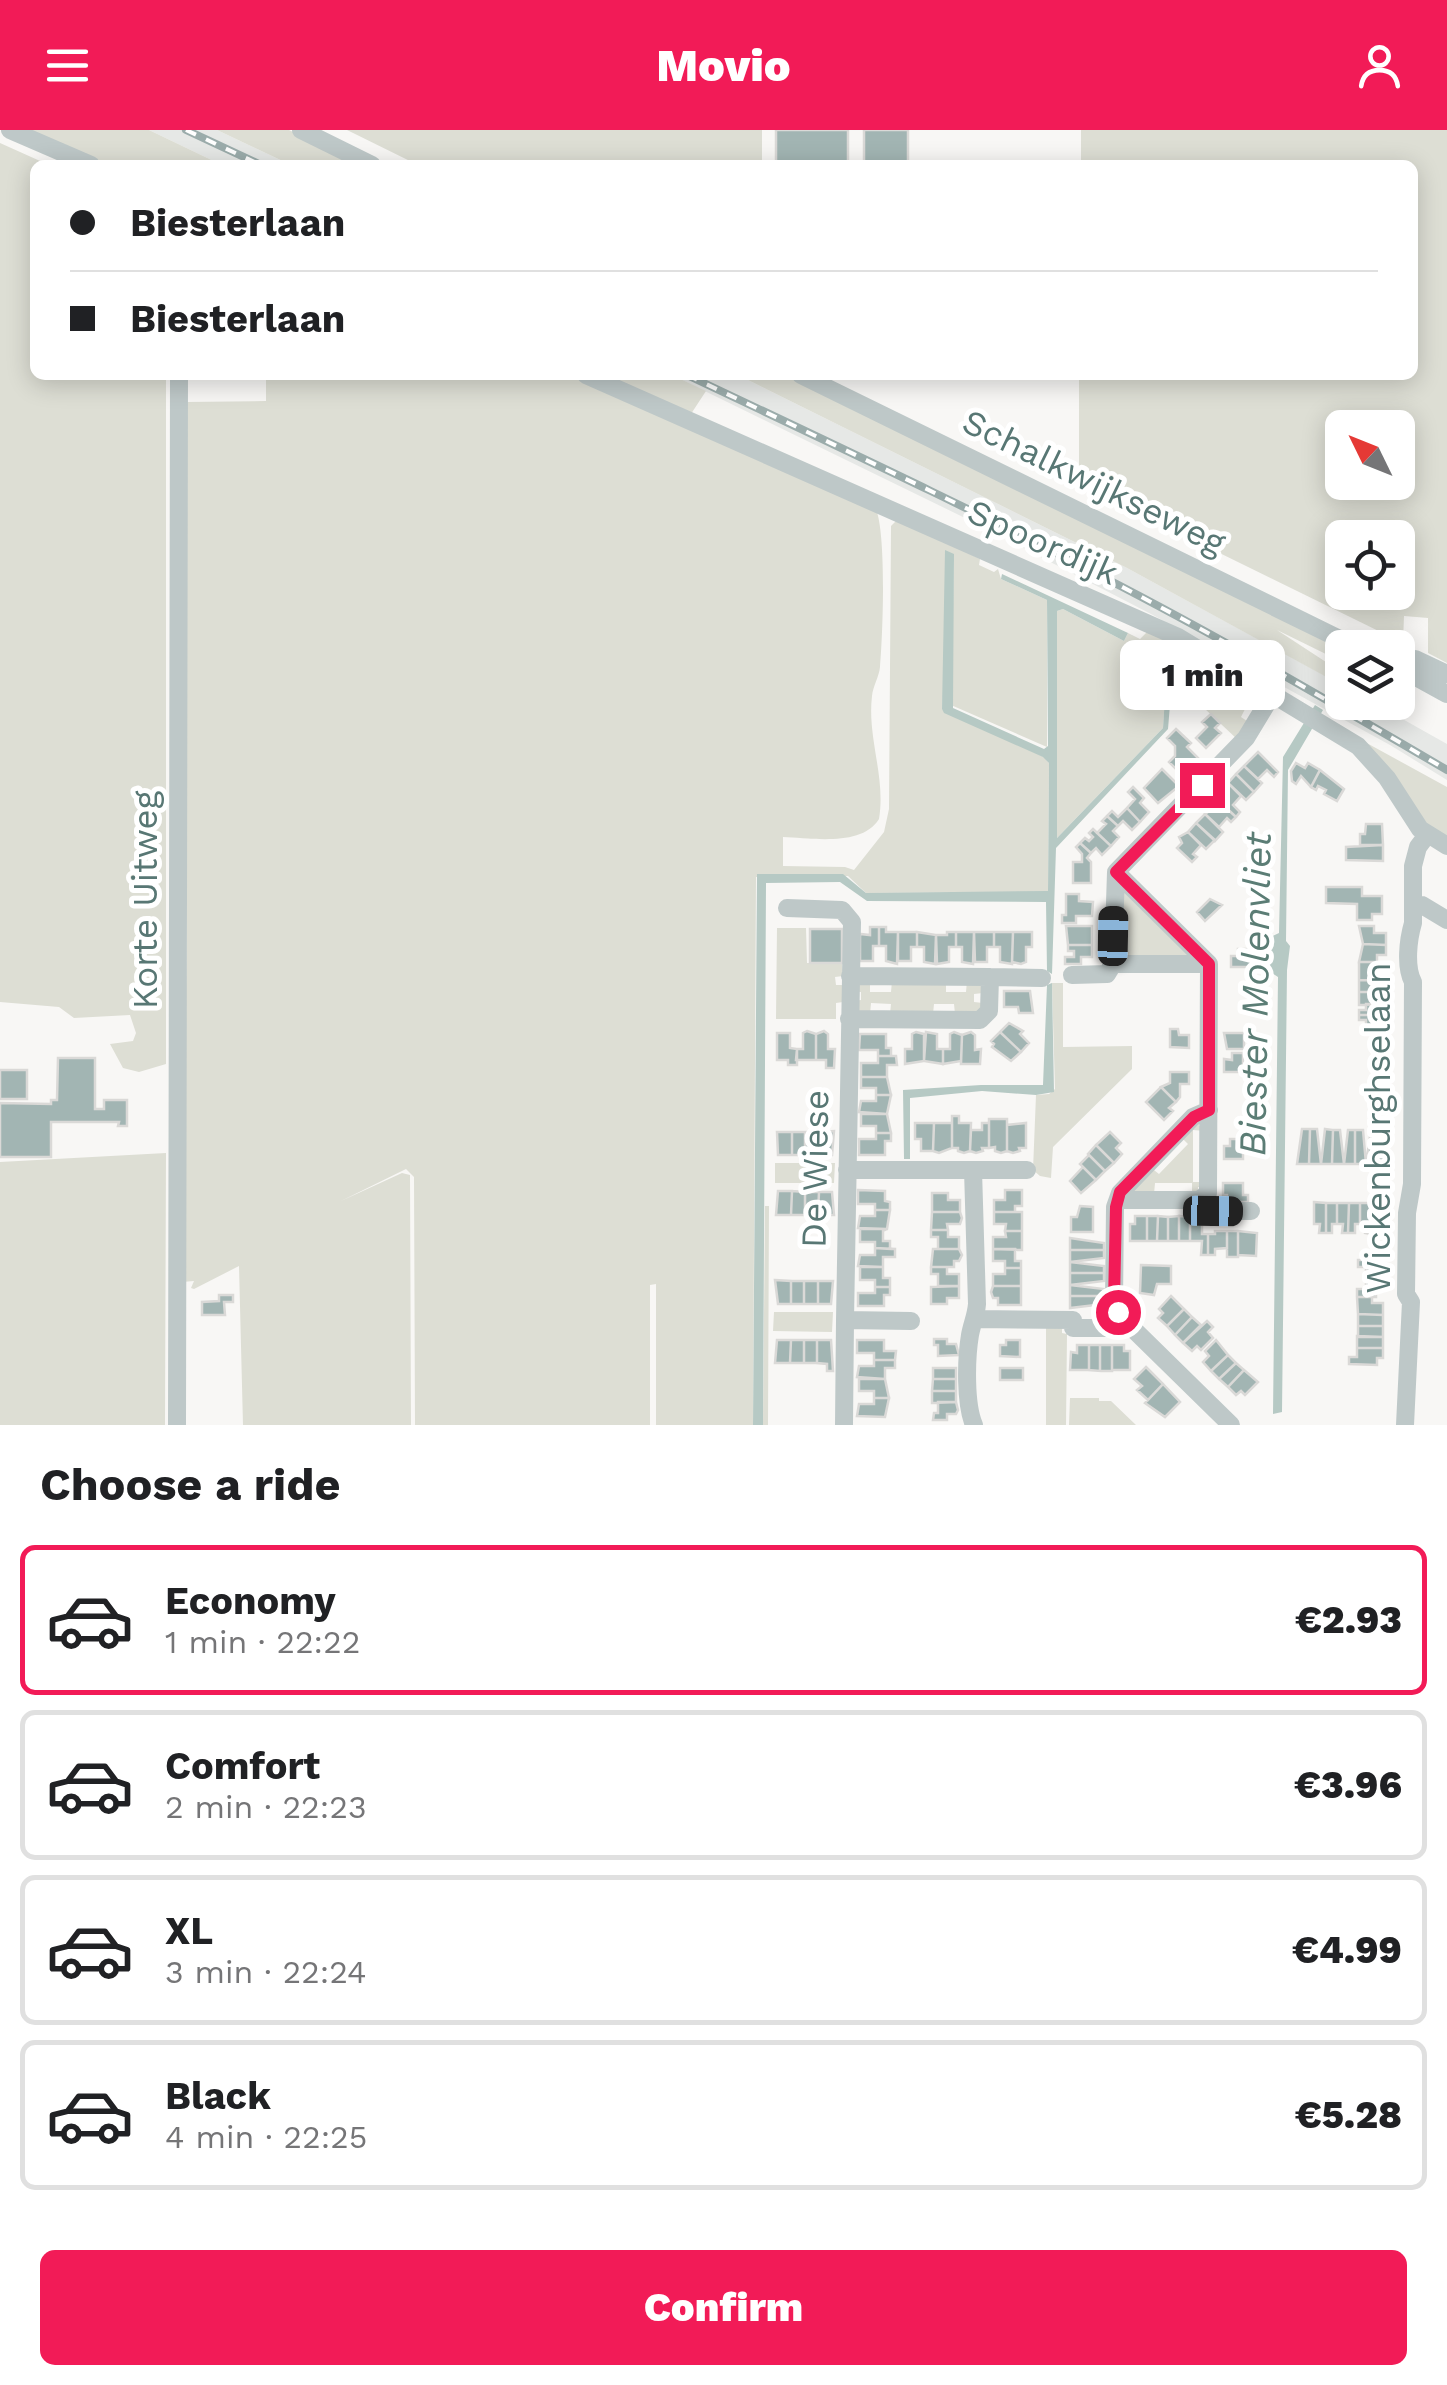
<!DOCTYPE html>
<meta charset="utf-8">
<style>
:root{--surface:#fff;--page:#f2f2f2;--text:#202124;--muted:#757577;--line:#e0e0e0;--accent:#f21b57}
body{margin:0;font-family:"Work Sans",sans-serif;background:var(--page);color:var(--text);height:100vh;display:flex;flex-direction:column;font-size:38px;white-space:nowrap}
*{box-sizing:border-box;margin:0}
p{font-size:32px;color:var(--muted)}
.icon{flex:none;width:55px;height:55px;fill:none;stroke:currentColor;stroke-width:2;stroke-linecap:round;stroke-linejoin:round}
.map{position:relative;height:1295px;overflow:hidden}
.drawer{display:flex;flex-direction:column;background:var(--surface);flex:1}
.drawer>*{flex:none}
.hud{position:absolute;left:30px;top:30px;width:1388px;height:220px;border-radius:15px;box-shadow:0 5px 25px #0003;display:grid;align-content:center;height:220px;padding:0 40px;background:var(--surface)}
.needle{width:65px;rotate:313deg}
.controls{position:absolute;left:1325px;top:280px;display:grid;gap:20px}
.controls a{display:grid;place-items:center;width:90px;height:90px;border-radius:15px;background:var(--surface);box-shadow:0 5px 25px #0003;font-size:50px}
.end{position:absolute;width:45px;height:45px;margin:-22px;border:12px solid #f21b57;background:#fff;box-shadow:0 0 0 5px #fff}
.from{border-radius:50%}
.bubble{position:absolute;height:70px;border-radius:15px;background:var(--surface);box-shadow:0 5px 25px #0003;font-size:32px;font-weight:800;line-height:70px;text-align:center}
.car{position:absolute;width:30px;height:60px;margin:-30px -15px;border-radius:12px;box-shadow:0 0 8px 2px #0007;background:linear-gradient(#222 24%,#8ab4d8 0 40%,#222 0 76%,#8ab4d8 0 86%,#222 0)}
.hud b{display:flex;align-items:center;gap:35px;height:95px;font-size:38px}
.hud b+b{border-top:2px solid var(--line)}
.hud i{width:25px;height:25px;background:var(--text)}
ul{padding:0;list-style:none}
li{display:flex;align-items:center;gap:30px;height:150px;margin:0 20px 15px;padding:0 20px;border:5px solid var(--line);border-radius:15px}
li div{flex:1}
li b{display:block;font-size:38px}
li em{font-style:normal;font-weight:800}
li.current{border-color:var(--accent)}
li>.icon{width:90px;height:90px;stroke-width:1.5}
h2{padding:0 40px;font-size:45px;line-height:120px}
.primary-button{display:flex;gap:20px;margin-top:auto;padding:20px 40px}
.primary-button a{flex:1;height:115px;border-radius:15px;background:var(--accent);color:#fff;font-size:40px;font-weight:800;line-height:115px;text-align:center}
header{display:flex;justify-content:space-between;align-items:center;height:130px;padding:0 40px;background:var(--accent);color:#fff;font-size:45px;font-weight:800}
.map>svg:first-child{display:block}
</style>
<header><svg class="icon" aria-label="menu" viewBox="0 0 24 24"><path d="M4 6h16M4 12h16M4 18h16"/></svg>Movio<svg class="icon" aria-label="person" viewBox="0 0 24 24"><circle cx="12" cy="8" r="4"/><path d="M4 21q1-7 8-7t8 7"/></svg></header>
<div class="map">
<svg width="1447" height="1295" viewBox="0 0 1447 1295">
<rect width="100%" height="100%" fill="#f8f7f5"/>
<path fill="#e6e8e6" d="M149 0H217L291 35H222Z
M672 245H738L1127 438 1342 555V572L1374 573 1447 614V650L1390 615 1151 484 963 387Z"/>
<path fill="#ddded4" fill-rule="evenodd" d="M25 0H149L222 35H107Z
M217 0H289L359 35H291Z
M347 0H762V35H418Z
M1081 0H1447V533L1428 523V488L1404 486 1403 513 1079 354V245H1412V35H1081ZM1342 298H1398V352H1342ZM1342 408H1398V462H1342Z
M0 13 49 35H35V245H166V934L139 942 123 938 110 914 133 911 136 903 130 885 74 888 59 877 0 872Z
M266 245H576L877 382C886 412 883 502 880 537 879 547 873 556 872 566 867 608 886 647 879 689 862 717 811 708 783 707V736L845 737 854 740 884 702 889 679 891 396 899 388 980 429 979 435 994 442 998 439 1001 449 1047 470V617L951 575 954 424 942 579 1044 627 1049 633 1048 762 866 763 848 746 756 747 753 1295H656V1154L650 1155V1295H415L414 1047 406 1039 341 1071 402 1043 410 1045 411 1295H243L239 1136 194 1159 191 1158 194 1151 182 1152 179 1147 187 820V272L266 271Z
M594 245H672L706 261 689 287Z
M738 245H785L1342 518V529L1338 530 1277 500 1329 534 1334 543 1332 550 1127 438Z
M1063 479 1124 511 1128 503 1140 509 1149 500 1256 560 1262 568 1258 578 1248 573 1241 587 1247 591 1238 610 1172 548 1173 538 1214 557 1215 552 1140 519 1167 534 1163 598 1056 709 1055 488 1057 481Z
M1343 600 1447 657V710L1429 700Z
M1120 757 1192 825 1118 826Z
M777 798H806L807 833H842L843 846 835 847 836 855H843V872L836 873V889H776Z
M870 851V862H891L892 851H946V862H966L967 851 981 854 983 863 974 864V872L983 873 980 882 955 884 954 874H934L933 884H890L891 874 871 873 870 884H860L853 871 861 870V862H853L855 855Z
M1052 853H1063V917L1132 916V939L1053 1017 1051 1048 1040 1046 1033 1040 1036 965 1049 964 1055 959Z
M1199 991V996L1205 997V1001L1193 1000V1052H1204V1057H1198V1064H1192V1053H1155L1154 1064H1131L1150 1037 1159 1044 1188 1014 1182 1008Z
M166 1023 165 1295H0V1032Z
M775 1033H835L834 1053H775Z
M765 1076H769L768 1295H763Z
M774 1182H833L832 1202 773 1201Z
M1046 1194 1062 1195V1203L1067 1204 1066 1295H1046Z
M1070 1268H1099V1271H1111L1136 1295H1069Z"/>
<path fill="#b6c9c4" d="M945 420 954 424 953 578 1044 619 1048 616 1047 470 1001 449 1002 444 1128 503 1124 511 1063 479 1057 481V708L1163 598 1167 535 1139 519 1144 512 1216 555 1212 558 1173 538 1168 599 1056 718 1052 844 1047 841 1046 772 867 771 840 752 766 753 763 1295H753L757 744H843L866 763 1048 761 1049 633 1043 627 944 583 942 579Z
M1315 575 1323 580 1288 640 1286 811 1290 816 1287 840 1282 1282 1273 1284 1278 847 1261 836C1254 819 1263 810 1279 803L1283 627Z
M1052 853 1054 962 1036 965 982 961 910 968V1029H904L903 960 981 955H1043L1047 855Z"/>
<path fill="#a2b5b3" stroke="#dad9d7" stroke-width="2.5" d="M776 0H848V35H776Z
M864 0H908V34H864Z
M1211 584 1220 593 1215 598 1221 603 1206 618 1196 608 1207 597 1202 592Z
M1176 599 1191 613 1187 617 1200 630 1184 647 1169 632 1175 626V616L1167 608Z
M1258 622 1278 642 1274 647 1267 640 1258 649 1244 636Z
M1296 633 1305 638 1308 633 1320 640 1311 657 1301 646 1296 654 1292 651 1291 641Z
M1244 636 1262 653 1254 662 1236 644Z
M1162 639 1179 656 1158 673 1144 658Z
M1320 640 1344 659 1337 671 1324 664 1326 660 1318 656 1316 660 1311 657Z
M1236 644 1254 662 1246 670 1228 653Z
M1228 653 1241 666 1233 675 1240 682 1236 687 1221 673 1225 668 1219 662Z
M1133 657 1144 668 1140 673 1149 682 1140 692 1127 678 1135 669 1128 662Z
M1221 673 1236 687 1231 692 1227 688 1219 697 1205 684Z
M1127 678 1140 692 1132 700 1123 691 1118 696 1107 686 1112 681 1118 687Z
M1205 684 1223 702 1215 711 1196 693Z
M1107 686 1118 696 1113 701 1119 707 1111 716 1097 703 1106 694 1102 691Z
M1196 693 1215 710 1206 719 1188 702Z
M1366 694H1382L1383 715H1360V704H1365Z
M1093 699 1111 716 1102 725 1096 718 1091 723 1080 713 1085 708 1089 711 1093 707 1089 703Z
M1188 702 1201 715 1193 724 1197 727 1192 732 1177 718 1182 713 1179 707Z
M1080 713 1091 723 1087 728 1091 732V753H1073V732H1082V724L1076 717Z
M1383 715V731L1346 730V717Z
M1326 757H1362V766H1382V784H1372V790H1357V774L1326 773Z
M1066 764H1079V771L1093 772 1092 786H1076V793H1062V785H1066Z
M1210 769 1222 775 1205 791 1197 782Z
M1066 796H1092V815H1068Z
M1359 796H1374V803H1386V815L1363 814Z
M870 797H879V816H873V831H860V804L870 805Z
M879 797H886V802H898L897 834 886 831V816H879Z
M810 799H842V833H810Z
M898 802H917V817H911V831H898Z
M917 802 936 805 935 834 924 832V817H917Z
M947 802H956V817H949V832L937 834 936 805H947Z
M956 802H974L973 834 962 832V817H956Z
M974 802H994V817H987V832H975Z
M994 802H1013L1012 834 1000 832V817H994Z
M1013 802H1032V817H1026V832L1021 834 1012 832Z
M1363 814 1386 815V825H1377V832H1359Z
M1068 815H1092V827H1081V834H1065V827H1074V821H1068Z
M1238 819H1251V837H1231V826H1238Z
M1359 832H1377V839H1386V851L1359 850Z
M1359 850 1386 851V862H1359Z
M1004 861H1030L1033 883H1019L1018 877H1004Z
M1359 862H1386L1385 874 1359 875Z
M1385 874V885H1359V880H1366V874Z
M1359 885H1385V897H1366V890H1359Z
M1009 893 1023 901 1020 904 1029 913 1021 922 1000 902Z
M1170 899H1178L1179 905H1189V918L1170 917Z
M807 901 816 904V930H796L797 919H803V903Z
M824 901 828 904V919H835L834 938H826V930H816V904Z
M916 902 924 904V931L905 934V919H912V904Z
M926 902 937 904V919H943V934L924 931Z
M954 902 962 905 961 931 943 934V919H950V904Z
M971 902 975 905V920L981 919 980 934H961L962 905Z
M1000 902 1021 922 1011 931 992 917 994 914 991 911Z
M777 903H790V918L797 919V935H788V930H777Z
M1224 903H1244V919H1227Z
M860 904H886V918H891V926H878V920H859Z
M1232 923H1243V942H1224V929L1232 930Z
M878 926H896L897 935H887V947H861V933H878Z
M58 928H95V979H104V970H127V996H118L119 992H51V1027H0V973L51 974V970H57Z
M0 940H27V969H0Z
M1170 942H1189V954H1180V967L1176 972 1161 957 1170 953Z
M861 947H887L891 965H876V958H861Z
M1161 957 1176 972 1169 978 1173 981 1164 990 1146 972Z
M876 965H891L887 984 859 982 861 971H876Z
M861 984H887L891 1003H876V996H861Z
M952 986H959V993H971L970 1021 964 1023 958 1021V1018H952Z
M989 989H1007V1021L1001 1023 995 1021V1017L989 1018Z
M915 993H934L933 1021H921V1009H915Z
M934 993H952V1018L939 1023 933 1021Z
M982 993H989V1018H982L983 1021 976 1023 970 1021 971 1000H982Z
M1026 993V1018H1019L1020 1021 1013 1023 1007 1021V995Z
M1302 999H1310L1309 1034H1297Z
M1310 999H1317L1321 1034H1309Z
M1325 999 1333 1000 1332 1034H1321Z
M1333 1000H1340L1344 1034H1332Z
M1348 1000H1355V1034H1344Z
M1355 1000H1363L1366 1034H1355Z
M1371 1000H1378V1035L1366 1034Z
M1378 1000 1386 1001 1390 1035H1378Z
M834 1001 832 1025H819V1002Z
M777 1002H792V1025H778Z
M792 1002H805V1025H792Z
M805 1002H819V1025H805Z
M1110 1002 1121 1013 1116 1018 1122 1024 1114 1033 1096 1015Z
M876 1003H891V1011H885V1025H859V1009H876Z
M1230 1009H1248L1247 1016H1243V1029H1224V1016H1230Z
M1096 1015 1114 1033 1105 1041 1088 1024Z
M1089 1025 1105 1041 1096 1050 1080 1034Z
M1083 1037 1096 1050 1081 1063 1070 1051Z
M1223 1053H1243V1065H1248V1072H1227V1065H1223Z
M858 1060 885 1061V1071L890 1072V1080H875V1074H858Z
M1005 1060H1022V1076H1015V1082H994V1070H1005Z
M778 1061H792L791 1085H776Z
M792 1061 805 1062V1085H791Z
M805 1062H819L818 1085H805Z
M819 1062H832L834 1085H818Z
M932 1063H948V1070H960V1082H932Z
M1314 1072 1326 1073V1103H1319L1320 1094H1314Z
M1326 1073H1337V1094H1332V1103H1326Z
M1337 1073H1349L1348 1103H1342L1343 1094H1337Z
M1349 1073H1360V1094H1355V1103H1348Z
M1360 1073H1372L1371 1104 1365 1103V1094H1360Z
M1372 1073H1384V1095L1378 1094V1104H1371Z
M1080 1076 1093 1077V1102H1071V1087H1077Z
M875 1080H890L887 1099 858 1098 860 1086H875Z
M932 1082H960L962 1088 960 1094H947L948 1100H931Z
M994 1082H1022V1101H1005L1006 1094H994Z
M1135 1086H1147V1111H1130V1094H1135Z
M1147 1086H1158L1157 1111H1147Z
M1158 1086 1168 1087V1111H1157Z
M1179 1086V1111H1168V1087Z
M1179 1086 1190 1087V1111H1179Z
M1190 1087H1202V1104H1208V1125H1201L1202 1111H1190Z
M860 1099H887L883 1101V1111H890V1119L875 1118V1112H860Z
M931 1100H948V1107H959V1119H938V1107H931Z
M1005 1101H1022V1120L993 1119V1107H1006Z
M1215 1101H1227V1118L1215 1119V1125H1208V1104H1215Z
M1227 1101H1238V1127H1227Z
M1238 1101 1257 1103 1256 1126 1238 1125Z
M1070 1108 1104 1113V1120H1070Z
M875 1118 895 1119V1127H883V1137L858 1136 860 1125H875Z
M933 1119H959L962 1125 959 1131H954V1137H931Z
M993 1119H1015V1131H1021V1138H1005V1131H993Z
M1070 1120H1104V1128L1070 1132Z
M1358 1130H1371V1135L1383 1136V1148H1366V1137H1358Z
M1070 1132 1104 1136V1143H1070Z
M1141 1135 1171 1136V1154H1157L1154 1165 1140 1163Z
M860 1137H883V1148H890V1157H875V1150H860Z
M931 1137H947V1144H959V1156H938V1144H931Z
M1005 1138H1021V1156H993V1144H1005Z
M1070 1143H1104V1151L1070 1155Z
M1366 1148H1383V1161H1376V1167H1357V1159H1366Z
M775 1150 791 1151V1174H778Z
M791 1151H804V1174H791Z
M804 1151H818V1174H804Z
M818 1151H833L831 1174H818Z
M1070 1155 1104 1159V1166H1070Z
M959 1156V1168H947V1174H931V1157Z
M993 1156H1021V1175H998V1168H993L991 1162Z
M875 1157H890V1165H884V1176H858V1163H875Z
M219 1165H233V1172H224L225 1185H202V1172L219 1171Z
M1070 1166H1104V1174L1070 1178Z
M1171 1166 1184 1179 1167 1196 1158 1188 1163 1183 1159 1179Z
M1357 1167H1372V1173H1383V1185L1358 1184Z
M1184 1179 1192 1187 1175 1205 1167 1196Z
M1358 1184 1383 1185V1196H1358Z
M1192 1187 1201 1195 1183 1213 1175 1205Z
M1207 1191 1213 1197 1208 1202 1213 1208 1201 1220 1197 1216 1192 1221 1183 1213Z
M1358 1196H1383V1207H1358Z
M1357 1206 1383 1207V1218H1357Z
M934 1209H947V1214H956L959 1225 938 1226V1215H934Z
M777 1210H791L790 1233H775Z
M791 1210H804V1233H790Z
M804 1210H817V1233H804Z
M817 1210H831L833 1241H827V1234L817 1233Z
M857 1210H884V1221H896L895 1230H874V1223H857Z
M1006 1210H1020V1227L1000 1226V1215H1006Z
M1216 1210 1228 1225 1211 1241 1203 1232 1209 1226 1205 1221Z
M1077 1215H1089V1240H1070L1071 1222 1077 1223Z
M1089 1215H1100V1241L1089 1240Z
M1100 1215H1112V1241H1100Z
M1112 1215H1124V1221H1130V1240H1112Z
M1357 1218H1383V1228H1377V1235L1349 1234V1227H1357Z
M1228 1225 1236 1233 1219 1249 1211 1241Z
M874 1230H895V1238H885V1249L857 1247 859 1236H874Z
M1236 1233 1244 1240 1228 1257 1219 1249Z
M1146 1237 1163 1254 1148 1270 1137 1260 1142 1256 1134 1249Z
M933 1238H956V1249H933Z
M1000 1238H1023V1250H1000Z
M1244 1240 1258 1252 1245 1265 1241 1261 1236 1265 1228 1257Z
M859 1249H885L889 1268H874V1261H859Z
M933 1249H956V1261H932Z
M1163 1254 1180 1272 1165 1287 1145 1273Z
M932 1261H956V1272L932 1273Z
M874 1268H889L885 1287 857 1286 859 1274H874Z
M938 1272H956L958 1280 956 1284H947V1290H933L934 1283H938Z"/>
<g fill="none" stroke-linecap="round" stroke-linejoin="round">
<path stroke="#bec8c8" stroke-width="18" d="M10 0 91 35
M301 0 372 35
M586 245 1178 507 1358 616 1387 648 1420 699 1447 716
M801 245 1358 518
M1398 537 1447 564
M1412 544 1415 529 1447 544
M1116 742 1209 834 1208 1063 1199 1070H1119
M1414 775H1422L1447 790
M787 778 842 780 852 792 845 1190
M1209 834H1113L1116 742 1246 608 1272 565
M1072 845 1107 844 1113 834
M990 847 1042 848
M849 889 980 890 989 881 990 847 850 846
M1209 980 1193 987 1120 1063 1115 1077 1114 1172 1125 1191 1231 1295
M847 1040H1027
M973 1040 977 1174C976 1186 972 1194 970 1205 966 1229 965 1274 974 1295
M1206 1066 1213 1081H1251
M976 1189 1073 1190V1198H1107L1125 1191
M177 1295 179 245
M844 1295 845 1190 911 1191
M1405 1295 1411 1172 1406 1164 1407 1083 1412 1054 1413 852C1405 837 1408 810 1413 793V736L1418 717 1427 705"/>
<defs>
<path id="rail" d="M186 0 261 35
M687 245C826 311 966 376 1103 447 1220 507 1334 574 1447 640"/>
</defs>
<use href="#rail" stroke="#9bacab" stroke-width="8"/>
<use href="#rail" stroke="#fff" stroke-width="4" stroke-dasharray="11" stroke-linecap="butt"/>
</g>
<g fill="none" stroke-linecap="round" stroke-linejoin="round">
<path stroke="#f21b57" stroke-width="12" d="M1118 1182 1114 1172 1116 1077 1120 1062 1194 987 1209 980V834L1116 742 1202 655"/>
</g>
<g text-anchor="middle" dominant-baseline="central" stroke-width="10" stroke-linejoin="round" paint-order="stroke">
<g font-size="35" fill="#587774" stroke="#fff">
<text transform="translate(1094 352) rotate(26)">Schalkwijkseweg</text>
<text transform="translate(1043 412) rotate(24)">Spoordijk</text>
<text transform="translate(145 770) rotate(-90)">Korte Uitweg</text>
<text transform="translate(1378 998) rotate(-90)">Wickenburghselaan</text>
<text transform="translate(815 1039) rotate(-89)">De Wiese</text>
</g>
<g font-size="38" font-style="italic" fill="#5b7d75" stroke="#fff">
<text transform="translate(1255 864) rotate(-89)">Biester Molenvliet</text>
</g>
</g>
</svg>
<div class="controls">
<a><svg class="needle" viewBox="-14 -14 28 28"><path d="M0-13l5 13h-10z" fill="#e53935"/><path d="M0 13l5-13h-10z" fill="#757577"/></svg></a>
<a><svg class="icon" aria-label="locate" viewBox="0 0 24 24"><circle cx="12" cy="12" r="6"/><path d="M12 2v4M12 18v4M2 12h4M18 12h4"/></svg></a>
<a><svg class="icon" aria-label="layers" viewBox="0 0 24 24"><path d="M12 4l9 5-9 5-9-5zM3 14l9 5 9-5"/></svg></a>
</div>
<i class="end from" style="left:1118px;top:1182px"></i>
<i class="end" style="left:1202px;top:655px"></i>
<div class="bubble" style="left:1120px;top:510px;width:165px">1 min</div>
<i class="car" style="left:1113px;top:806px;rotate:1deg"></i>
<i class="car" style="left:1213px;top:1081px;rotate:91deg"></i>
<div class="hud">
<b><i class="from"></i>Biesterlaan</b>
<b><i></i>Biesterlaan</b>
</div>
</div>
<section class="drawer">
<h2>Choose a ride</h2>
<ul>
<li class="current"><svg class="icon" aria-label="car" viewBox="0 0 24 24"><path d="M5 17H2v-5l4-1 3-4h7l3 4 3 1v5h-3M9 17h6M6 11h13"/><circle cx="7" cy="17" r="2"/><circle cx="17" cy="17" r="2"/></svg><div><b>Economy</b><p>1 min · 22:22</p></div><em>€2.93</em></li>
<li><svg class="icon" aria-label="car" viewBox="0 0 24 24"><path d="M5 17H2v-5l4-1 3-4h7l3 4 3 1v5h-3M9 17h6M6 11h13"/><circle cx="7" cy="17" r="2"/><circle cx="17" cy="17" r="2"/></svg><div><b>Comfort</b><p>2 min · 22:23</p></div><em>€3.96</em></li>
<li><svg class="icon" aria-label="car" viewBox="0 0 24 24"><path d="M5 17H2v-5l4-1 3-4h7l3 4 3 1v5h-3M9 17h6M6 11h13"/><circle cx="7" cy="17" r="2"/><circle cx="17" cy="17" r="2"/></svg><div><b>XL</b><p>3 min · 22:24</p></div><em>€4.99</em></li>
<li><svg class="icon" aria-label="car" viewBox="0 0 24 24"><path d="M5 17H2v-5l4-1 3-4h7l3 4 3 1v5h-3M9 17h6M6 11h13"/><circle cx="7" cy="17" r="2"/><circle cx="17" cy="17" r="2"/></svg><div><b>Black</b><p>4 min · 22:25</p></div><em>€5.28</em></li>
</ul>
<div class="primary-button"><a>Confirm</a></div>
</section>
